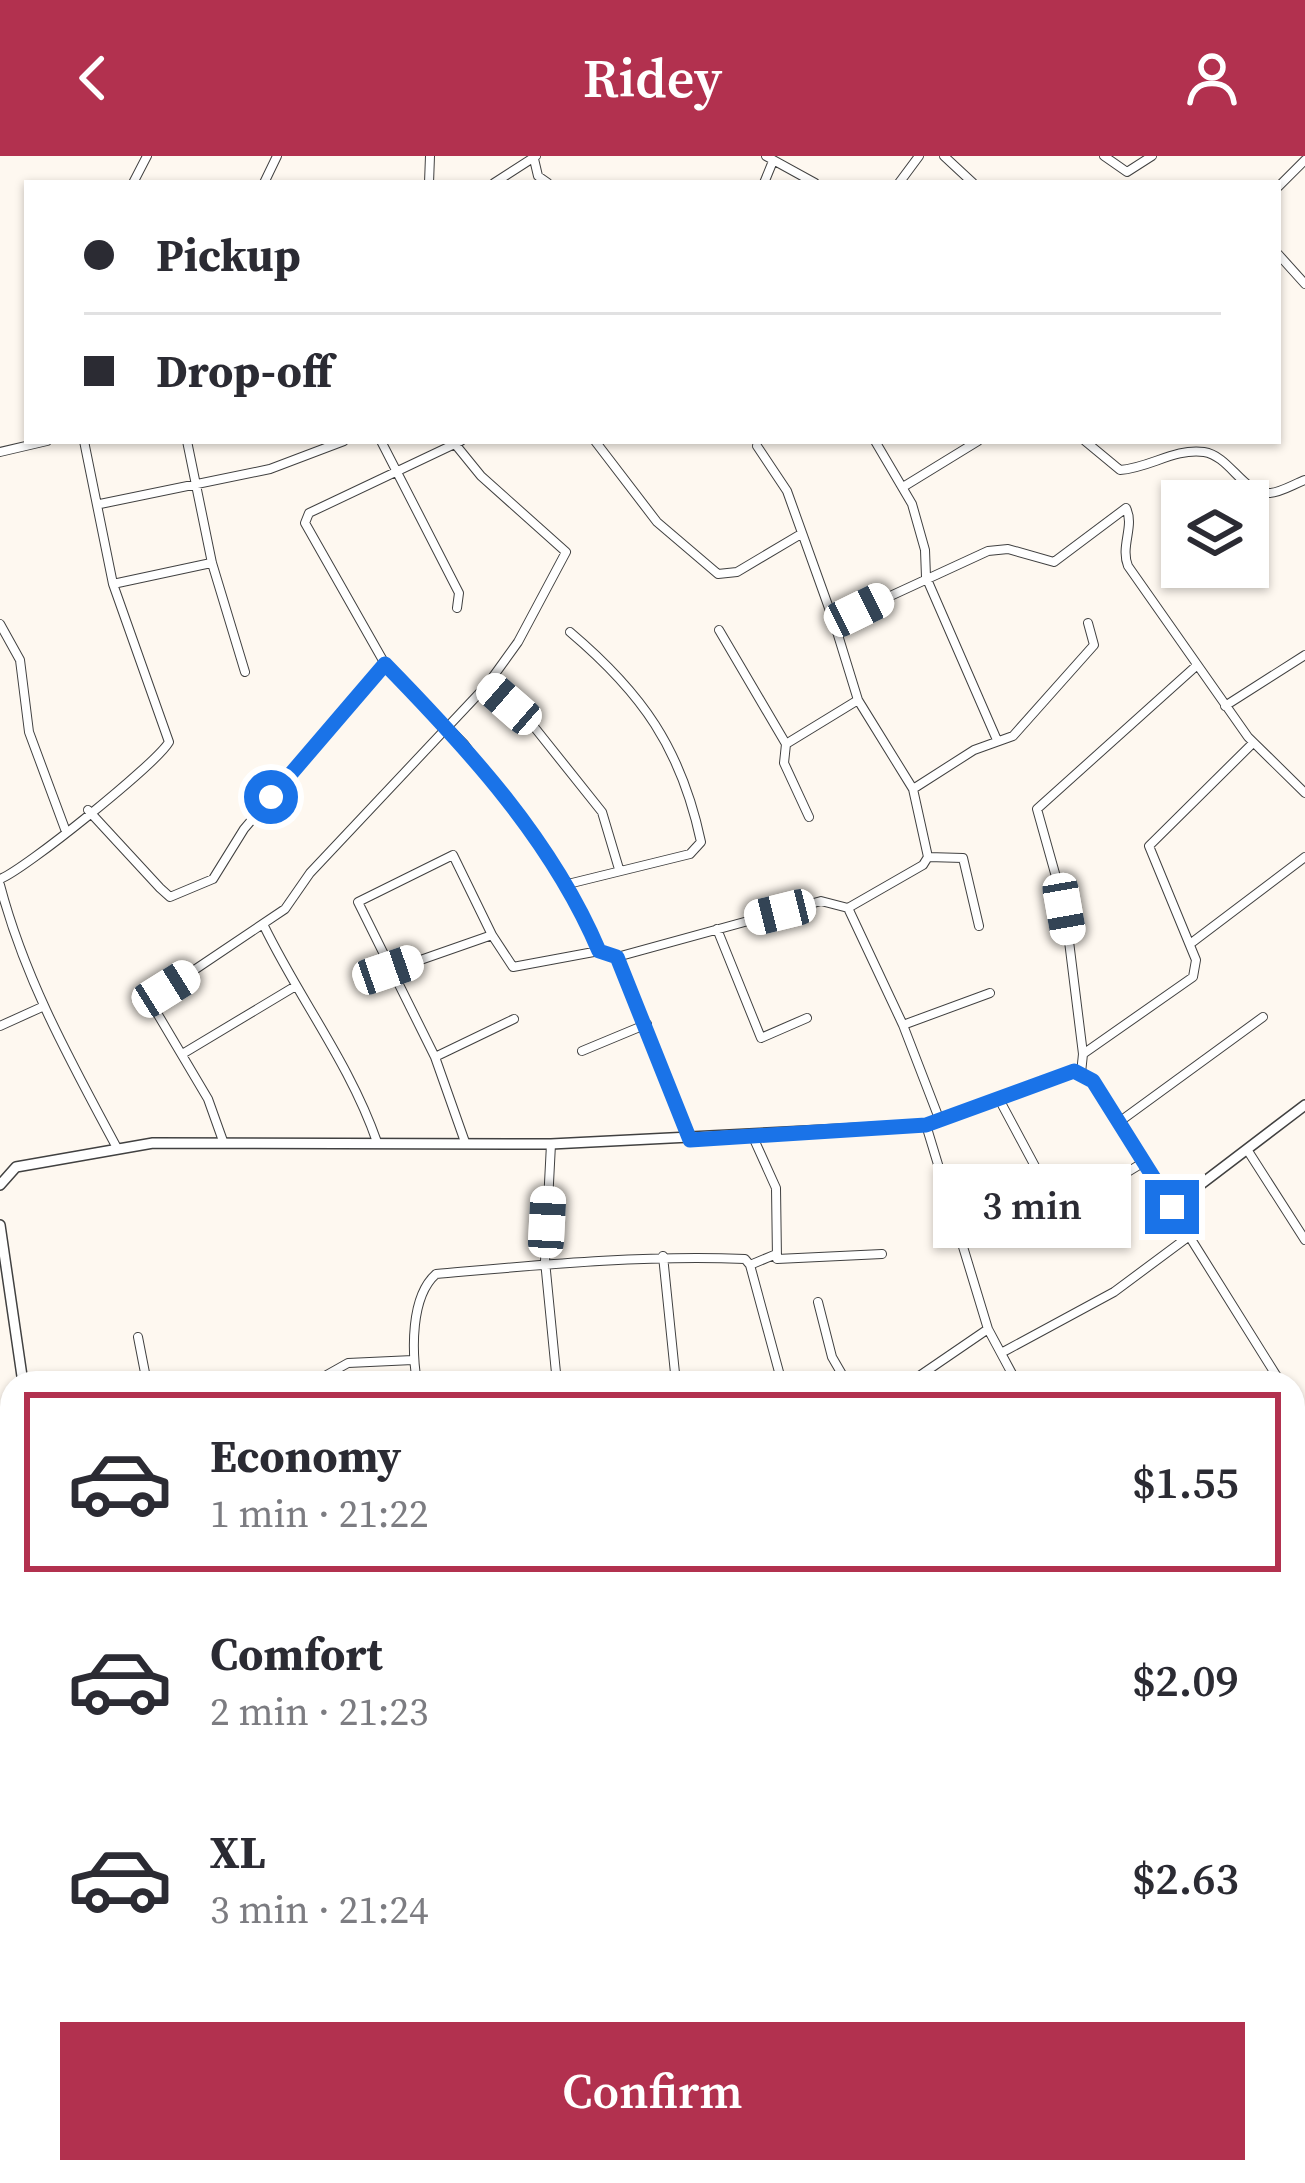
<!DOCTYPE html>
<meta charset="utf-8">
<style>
:root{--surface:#fff;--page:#f7f7f7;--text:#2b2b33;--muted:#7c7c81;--line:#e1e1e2;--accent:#b2314f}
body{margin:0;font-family:"Source Serif 4",serif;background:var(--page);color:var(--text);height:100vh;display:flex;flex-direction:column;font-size:45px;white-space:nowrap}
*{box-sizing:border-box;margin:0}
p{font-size:39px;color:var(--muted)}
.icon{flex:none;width:66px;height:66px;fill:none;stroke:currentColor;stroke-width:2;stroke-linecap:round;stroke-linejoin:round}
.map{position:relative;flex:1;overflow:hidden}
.sheet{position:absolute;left:0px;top:1215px;width:1305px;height:813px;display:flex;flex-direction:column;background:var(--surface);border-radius:36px 36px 0 0;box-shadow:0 3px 9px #0004}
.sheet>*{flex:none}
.banner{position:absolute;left:24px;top:24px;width:1257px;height:264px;border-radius:0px;box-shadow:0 3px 9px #0004;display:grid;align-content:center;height:264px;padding:0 60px;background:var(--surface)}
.controls{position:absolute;left:1161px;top:324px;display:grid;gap:24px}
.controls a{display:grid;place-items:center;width:108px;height:108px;border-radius:0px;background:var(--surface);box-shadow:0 3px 9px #0004;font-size:60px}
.end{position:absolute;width:54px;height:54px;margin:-27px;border:15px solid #1a73e8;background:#fff;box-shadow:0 0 0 6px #fff}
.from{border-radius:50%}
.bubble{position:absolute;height:84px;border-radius:0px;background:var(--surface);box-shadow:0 3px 9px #0004;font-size:39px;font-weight:600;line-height:84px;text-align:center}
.car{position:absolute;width:36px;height:72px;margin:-36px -18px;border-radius:15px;box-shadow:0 0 9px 3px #0007;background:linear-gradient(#fff 24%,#345 0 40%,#fff 0 76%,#345 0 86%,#fff 0)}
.banner b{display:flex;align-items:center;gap:42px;height:114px;font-size:45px}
.banner b+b{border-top:3px solid var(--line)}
.banner i{width:30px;height:30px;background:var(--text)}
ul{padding:21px 0 0;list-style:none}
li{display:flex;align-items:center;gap:36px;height:180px;margin:0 24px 18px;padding:0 36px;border:6px solid transparent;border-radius:0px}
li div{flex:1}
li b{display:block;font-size:45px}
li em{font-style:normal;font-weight:600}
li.active{border-color:var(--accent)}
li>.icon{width:108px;height:108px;stroke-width:1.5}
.button{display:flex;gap:24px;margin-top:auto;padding:24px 60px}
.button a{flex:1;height:138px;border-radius:0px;background:var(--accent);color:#fff;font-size:48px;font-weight:600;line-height:138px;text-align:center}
header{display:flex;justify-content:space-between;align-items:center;height:156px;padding:0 60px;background:var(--accent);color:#fff;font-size:54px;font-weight:600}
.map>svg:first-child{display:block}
</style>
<header><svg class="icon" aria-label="back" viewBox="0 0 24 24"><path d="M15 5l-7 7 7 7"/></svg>Ridey<svg class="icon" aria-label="person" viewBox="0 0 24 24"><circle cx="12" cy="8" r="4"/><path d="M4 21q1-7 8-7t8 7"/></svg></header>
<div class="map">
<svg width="1305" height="2027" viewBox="0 0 1305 2027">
<rect width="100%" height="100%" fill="#fef8f0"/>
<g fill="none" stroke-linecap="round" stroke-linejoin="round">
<defs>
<path id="minor" d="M766 0 815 27
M944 0 973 27
M1104 0 1127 16 1152 0
M534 3 538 20 548 27
M133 27 147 0
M264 27 277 0
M429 27 430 0
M494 27 536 0
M764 27 773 5
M899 27 919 0
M1278 31 1305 4
M1278 98 1305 128
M187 285 212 407 245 516
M381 285 459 437 457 452
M461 285 309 357 305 367 385 508 464 588 568 728 599 795
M595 285 657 366 718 418 737 416 801 378
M875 285 912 348 925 394 926 421 997 584
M1085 285 1120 314C1150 312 1174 292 1204 296 1230 300 1243 338 1269 337 1280 337 1294 328 1305 324
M757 290 787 335 834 466 988 395 1008 393 1054 406 1126 352C1135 370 1120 390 1128 410L1248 581 1305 637
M0 296 47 285
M903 331 978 285
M100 348 270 313 344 285
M113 428 211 407
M834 466 858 544 913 633 928 701
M0 468 20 504 29 576 65 673
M719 474 786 588
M487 529 531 567 602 656 619 713
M1225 550 1305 499
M913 633 974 594 1013 580 1094 489 1088 467
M88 654 160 732 170 741 213 723 244 673 385 508
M809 661 784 607 786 588 858 544
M0 723C23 715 156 608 169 586L113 428 84 285
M568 728 690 698 701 686C681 592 642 537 570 476
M0 729C25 824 71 906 117 992
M848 752 903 869
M264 770C300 844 350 908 377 986
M717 773 761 882 807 862
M1190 788 1305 701
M617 801 689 982
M389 815 492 779 513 811 599 795 617 801 821 745 848 752 923 709 928 701 963 702 979 770
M0 870 42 851
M582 895 647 868
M184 897 294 831
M1083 898 1065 753 1037 653 1195 511
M435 901 514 863
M1081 917 1083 898 1193 821 1196 804 1149 690 1253 587
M999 943 1060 1057 1144 1006
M940 965 903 869 990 837
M1119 966 1263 861
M926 969 988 1173 1017 1227
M753 981 776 1032 777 1103 882 1098
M223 985 208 943 157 857V845L166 833 285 753 310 717 487 529 518 486 566 396 481 320 455 288
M465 986 435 901 358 746 453 699 492 779
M551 988 545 1105 557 1227
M1248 995 1305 1084
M1171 1051 1281 1227
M663 1100 676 1227
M750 1109 774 1099
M818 1146 832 1201 847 1227
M138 1181 147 1227
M1003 1196 1114 1136 1188 1081
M316 1225 348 1207 413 1204
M417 1227C412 1196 410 1141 436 1118 540 1109 639 1099 745 1103L750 1109 782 1227
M909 1227 988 1173
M1293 1245 1305 1264
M0 1268 12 1265
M1293 1325 1305 1317
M1293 1454 1305 1477
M1293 1631 1305 1650
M1293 1731 1305 1723
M0 1737 12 1734
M1293 1804 1305 1825
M1293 1883 1305 1876
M193 2016 198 2027
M343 2016 350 2027
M485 2016 491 2027
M702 2016 710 2027
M1047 2016 1054 2027
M1151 2016 1156 2027
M1260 2016 1264 2027
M80 2027 99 2016
M641 2027 661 2016
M842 2027 859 2016
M1076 2027 1093 2016"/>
<path id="tertiary" d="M0 1029 16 1011 153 987 551 988 926 969 1074 915 1093 925 1171 1051 1305 949
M0 1069 23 1227
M0 1621 12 1618"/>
</defs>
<use href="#minor" stroke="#414141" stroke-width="10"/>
<use href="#tertiary" stroke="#414141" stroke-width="12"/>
<use href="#minor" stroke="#fff" stroke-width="8"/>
<use href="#tertiary" stroke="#fff" stroke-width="9"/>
</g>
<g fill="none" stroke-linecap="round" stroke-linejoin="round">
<path stroke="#1a73e8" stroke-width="15" d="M271 641 385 508C468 593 552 684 599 795L617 801 690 984 926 969 1074 915 1093 925 1172 1051"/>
</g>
</svg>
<div class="controls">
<a><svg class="icon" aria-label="layers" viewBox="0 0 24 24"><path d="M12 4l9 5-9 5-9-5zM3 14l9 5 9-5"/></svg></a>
</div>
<i class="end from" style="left:271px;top:641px"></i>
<i class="end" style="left:1172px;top:1051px"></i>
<div class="bubble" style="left:933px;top:1008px;width:198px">3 min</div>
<i class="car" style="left:859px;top:454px;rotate:64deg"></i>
<i class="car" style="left:509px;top:548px;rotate:311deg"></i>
<i class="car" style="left:1064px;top:753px;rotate:170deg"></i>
<i class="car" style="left:780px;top:756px;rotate:256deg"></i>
<i class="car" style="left:388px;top:814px;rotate:71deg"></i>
<i class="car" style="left:166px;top:833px;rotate:58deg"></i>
<i class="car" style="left:547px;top:1066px;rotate:3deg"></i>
<div class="banner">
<b><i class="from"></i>Pickup</b>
<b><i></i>Drop-off</b>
</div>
<section class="sheet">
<ul>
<li class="active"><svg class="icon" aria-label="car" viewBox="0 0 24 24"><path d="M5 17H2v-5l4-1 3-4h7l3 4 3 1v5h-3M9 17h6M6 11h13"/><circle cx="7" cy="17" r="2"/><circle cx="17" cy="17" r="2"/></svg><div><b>Economy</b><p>1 min · 21:22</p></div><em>$1.55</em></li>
<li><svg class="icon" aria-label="car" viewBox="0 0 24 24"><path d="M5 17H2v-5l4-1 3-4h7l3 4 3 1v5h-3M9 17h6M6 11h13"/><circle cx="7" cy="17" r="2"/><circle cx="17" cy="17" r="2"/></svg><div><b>Comfort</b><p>2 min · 21:23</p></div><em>$2.09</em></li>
<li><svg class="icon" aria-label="car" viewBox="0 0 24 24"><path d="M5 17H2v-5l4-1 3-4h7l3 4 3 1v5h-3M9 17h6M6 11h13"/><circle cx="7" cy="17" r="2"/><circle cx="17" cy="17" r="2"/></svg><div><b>XL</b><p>3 min · 21:24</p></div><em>$2.63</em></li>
</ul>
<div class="button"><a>Confirm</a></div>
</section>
</div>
